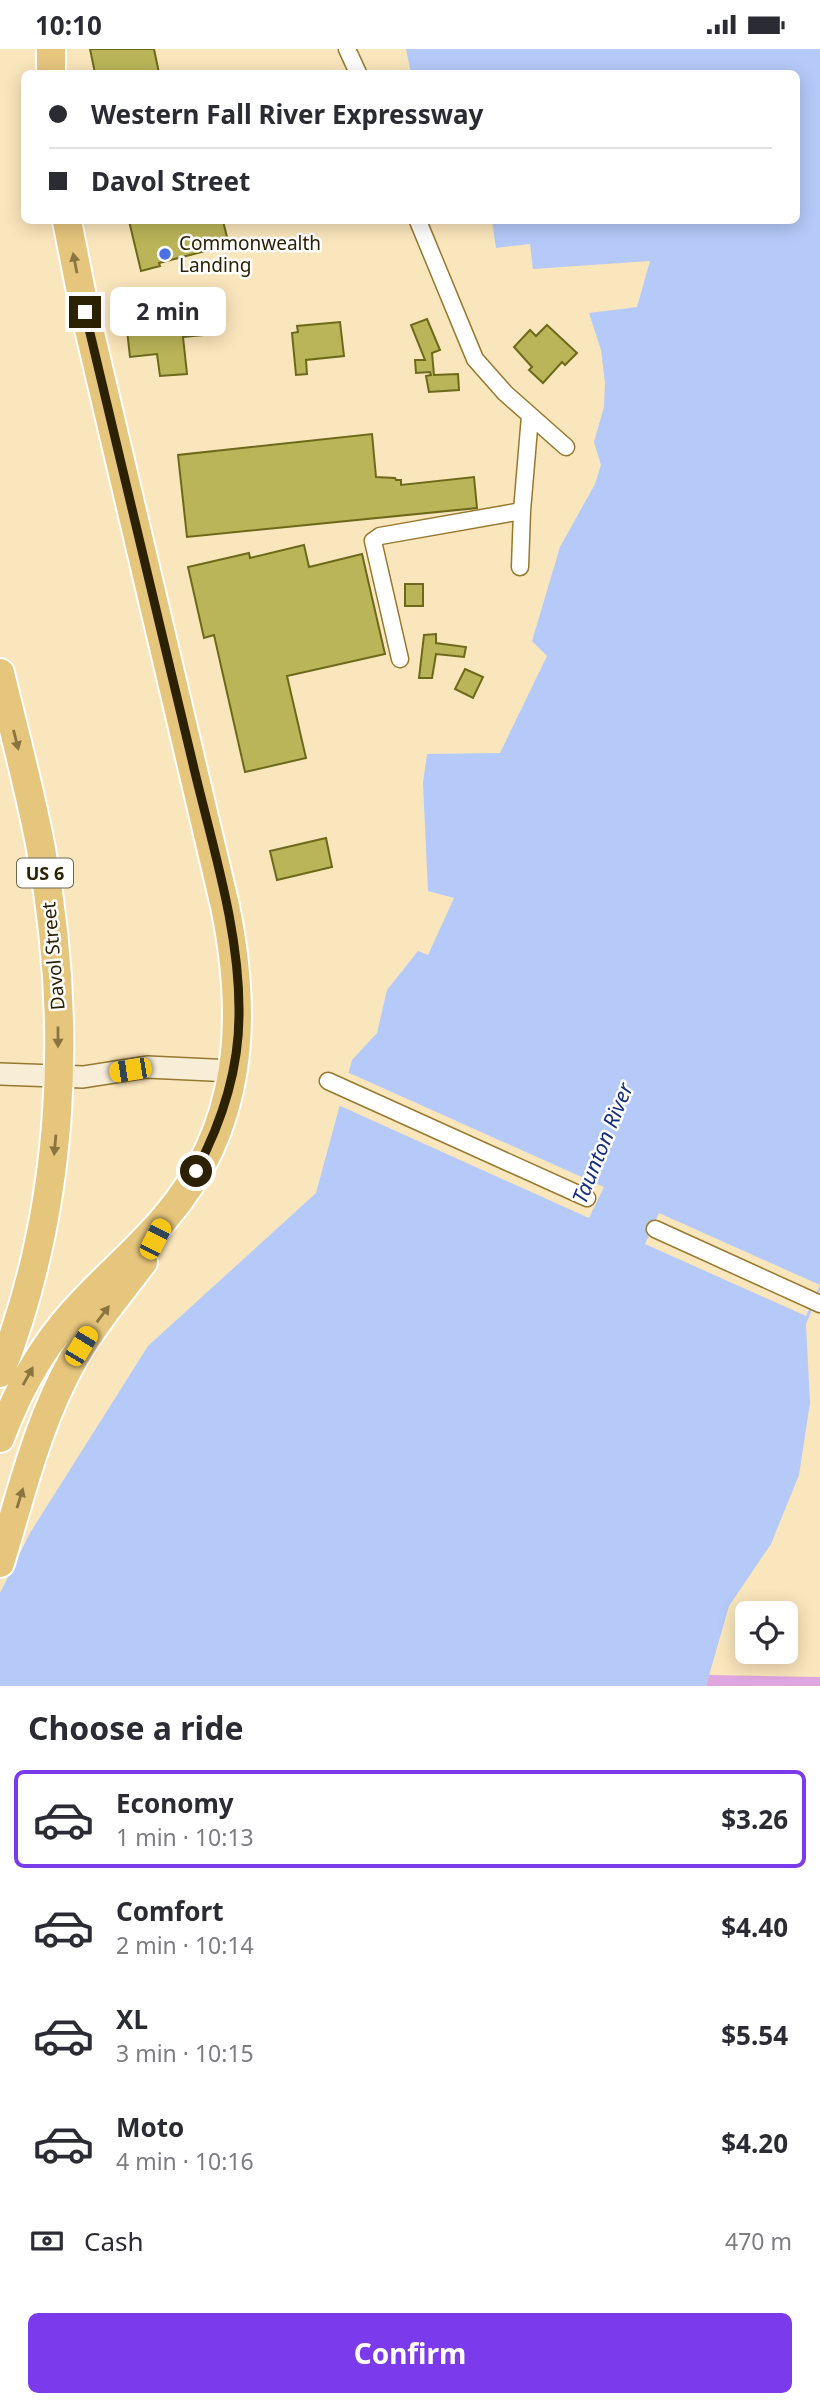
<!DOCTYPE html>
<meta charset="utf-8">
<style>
:root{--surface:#fff;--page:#f7f7f7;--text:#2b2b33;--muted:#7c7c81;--line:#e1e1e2;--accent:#7c3aed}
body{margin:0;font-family:"Noto Sans",sans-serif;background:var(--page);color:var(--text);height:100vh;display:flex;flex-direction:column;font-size:26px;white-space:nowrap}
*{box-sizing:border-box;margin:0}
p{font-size:23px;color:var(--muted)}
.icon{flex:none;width:38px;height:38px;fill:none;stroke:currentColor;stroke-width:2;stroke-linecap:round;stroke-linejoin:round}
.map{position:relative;height:1637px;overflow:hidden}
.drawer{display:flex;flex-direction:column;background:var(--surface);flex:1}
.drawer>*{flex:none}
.top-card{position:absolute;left:21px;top:21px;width:779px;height:154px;border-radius:10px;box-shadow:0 4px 18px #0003;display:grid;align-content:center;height:154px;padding:0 28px;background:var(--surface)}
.fabs{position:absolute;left:735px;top:1552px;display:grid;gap:14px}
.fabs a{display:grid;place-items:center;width:63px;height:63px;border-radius:10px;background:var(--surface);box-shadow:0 4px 18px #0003;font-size:35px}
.end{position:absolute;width:32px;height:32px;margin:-16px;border:9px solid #2d2103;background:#fff;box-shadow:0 0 0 4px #fff}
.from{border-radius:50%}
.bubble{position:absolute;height:49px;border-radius:10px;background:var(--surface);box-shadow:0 4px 18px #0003;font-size:23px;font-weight:700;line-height:49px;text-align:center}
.car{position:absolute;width:21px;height:42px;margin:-21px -10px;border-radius:9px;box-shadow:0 0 5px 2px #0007;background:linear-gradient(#f5c518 24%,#345 0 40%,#f5c518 0 76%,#345 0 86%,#f5c518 0)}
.top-card b{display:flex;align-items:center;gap:24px;height:66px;font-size:26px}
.top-card b+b{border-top:2px solid var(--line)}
.top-card i{width:18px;height:18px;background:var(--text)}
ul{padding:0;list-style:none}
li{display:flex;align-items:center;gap:21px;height:98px;margin:0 14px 10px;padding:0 14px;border:4px solid transparent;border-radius:10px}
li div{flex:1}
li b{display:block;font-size:26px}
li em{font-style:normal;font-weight:700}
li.current{border-color:var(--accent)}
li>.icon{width:63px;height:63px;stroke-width:1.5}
h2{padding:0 28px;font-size:32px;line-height:84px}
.pay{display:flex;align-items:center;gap:18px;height:77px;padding:0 28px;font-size:26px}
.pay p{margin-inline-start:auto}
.cta{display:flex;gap:14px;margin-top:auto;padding:14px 28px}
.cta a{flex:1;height:80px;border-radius:10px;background:var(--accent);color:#fff;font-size:28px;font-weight:700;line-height:80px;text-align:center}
.status{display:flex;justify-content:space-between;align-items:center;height:49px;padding:0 35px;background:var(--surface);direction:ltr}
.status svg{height:19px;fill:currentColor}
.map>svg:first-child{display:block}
</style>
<div class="status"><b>10:10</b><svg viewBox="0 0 49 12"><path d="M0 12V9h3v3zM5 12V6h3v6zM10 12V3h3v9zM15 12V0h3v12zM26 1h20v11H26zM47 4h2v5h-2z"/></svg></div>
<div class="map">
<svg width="820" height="1637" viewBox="0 0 820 1637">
<rect width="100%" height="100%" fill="#fae6bc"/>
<path fill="#e0a6e0" d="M709 1626 820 1628V1637H706Z"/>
<path fill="#b5caf9" d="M406 0H820V1241L806 1275 810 1354 799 1426 771 1495 729 1557 706 1637H0V1544L30 1484 148 1297 316 1144 352 1011 377 984 387 941 418 902 428 906 454 849 428 842 423 734 427 705 500 704 547 607 532 592 560 498 595 435 601 416 594 393 604 358 605 334 601 301 589 264 637 258 650 212 533 220 530 195 496 199 492 172H796V24H411Z"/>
<path fill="#fae6bc" d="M345 1022 604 1138 589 1169 336 1055Z
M659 1164 820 1236 806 1267 645 1195Z"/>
<path fill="#bab558" stroke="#6d691a" stroke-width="2" d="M90 0H154L159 24H95Z
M129 172H223L229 196 159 214 160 217 141 222Z
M211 261 213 285 183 288 187 325 160 327 157 305 130 308 126 272Z
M427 270 440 301 432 304 434 326 458 325 459 341 429 343 426 327 431 326 430 323 416 324 415 311H425L411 276Z
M340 273 344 307 306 311 307 325 296 326 292 284 298 283 297 277Z
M547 276 577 304 565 316 562 313 543 334 529 321 532 318 514 298 530 281 536 287Z
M372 385 376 428 395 429 396 431H401V436L474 428 477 459 187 488 178 406Z
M304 496 309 518 362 505 385 605 287 627 306 709 245 723 214 586 204 589 188 518 249 504 250 509Z
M405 535H423V557H405Z
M436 585V594L466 598 464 608 436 605 432 629H419L424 586Z
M465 620 483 628 473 649 455 640Z
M326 789 332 818 277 831 270 802Z"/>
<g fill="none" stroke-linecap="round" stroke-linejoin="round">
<defs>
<path id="street" d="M347 0 358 24
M418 172 475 310 505 344 566 398
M520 518 522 462
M400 610 373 492 380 487 522 462 530 367
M328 1032 587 1149
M655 1180 820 1255"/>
<path id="secondary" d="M0 1025 83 1028 147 1018 233 1022"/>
<path id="highway" d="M51 0V24
M0 624C14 683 30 741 41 800 73 974 65 1159 0 1324
M0 1389C19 1338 45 1292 83 1253 109 1225 140 1199 165 1169 243 1078 248 969 225 857L85 263 67 172
M0 1514C21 1445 38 1372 74 1309 94 1275 119 1244 143 1213"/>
</defs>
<use href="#street" stroke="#96782f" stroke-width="19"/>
<use href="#secondary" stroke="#96782f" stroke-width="24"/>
<use href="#highway" stroke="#fff" stroke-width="32"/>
<use href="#street" stroke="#fff" stroke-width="16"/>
<use href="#secondary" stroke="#f8eed8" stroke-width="21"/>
<use href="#highway" stroke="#e6c67d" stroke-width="28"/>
</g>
<defs><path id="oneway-solid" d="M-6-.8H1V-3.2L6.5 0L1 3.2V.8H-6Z" transform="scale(1.75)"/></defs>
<g fill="#8a7440">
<use href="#oneway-solid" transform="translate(75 214) rotate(-101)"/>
<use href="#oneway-solid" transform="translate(16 691) rotate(76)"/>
<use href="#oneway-solid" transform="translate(58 988) rotate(90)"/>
<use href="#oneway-solid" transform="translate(55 1096) rotate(95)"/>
<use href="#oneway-solid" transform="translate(103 1265) rotate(-53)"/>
<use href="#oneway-solid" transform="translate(28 1327) rotate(-61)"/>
<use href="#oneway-solid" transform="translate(20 1449) rotate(-73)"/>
</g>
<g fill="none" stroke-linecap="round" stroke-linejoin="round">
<path stroke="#2d2103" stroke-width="9" d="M85 263C121 412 157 561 192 711 211 793 240 880 239 965 239 1021 222 1073 196 1122"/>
</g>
<circle fill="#4a72e5" stroke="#fff" stroke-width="2.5" cx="165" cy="205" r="7"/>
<g text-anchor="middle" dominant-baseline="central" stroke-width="5" stroke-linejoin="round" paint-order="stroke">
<rect fill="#fff" stroke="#6c644f" stroke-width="2" x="17" y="809.5" width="56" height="29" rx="5"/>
<g font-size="18" font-weight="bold" fill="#2d2103">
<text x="45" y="824">US 6</text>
</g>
<g font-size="19" fill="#2d2103" stroke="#fff" text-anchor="start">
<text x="179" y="194">Commonwealth<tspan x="179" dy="22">Landing</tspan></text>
</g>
<g font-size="19" fill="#2d2103" stroke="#fff">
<text transform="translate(53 907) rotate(-95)">Davol Street</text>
</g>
<g font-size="21" font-style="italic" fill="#162d83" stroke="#fff">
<text transform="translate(602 1094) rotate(-68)">Taunton River</text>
</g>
</g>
</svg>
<div class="fabs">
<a><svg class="icon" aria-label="locate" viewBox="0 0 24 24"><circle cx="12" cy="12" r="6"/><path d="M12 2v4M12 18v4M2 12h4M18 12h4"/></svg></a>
</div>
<i class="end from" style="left:196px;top:1122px"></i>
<i class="end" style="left:85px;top:263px"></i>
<div class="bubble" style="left:110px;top:238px;width:116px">2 min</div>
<i class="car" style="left:130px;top:1021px;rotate:261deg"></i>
<i class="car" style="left:155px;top:1190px;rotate:27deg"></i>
<i class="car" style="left:81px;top:1297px;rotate:31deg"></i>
<div class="top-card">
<b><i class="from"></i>Western Fall River Expressway</b>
<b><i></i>Davol Street</b>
</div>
</div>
<section class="drawer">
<h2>Choose a ride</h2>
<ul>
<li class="current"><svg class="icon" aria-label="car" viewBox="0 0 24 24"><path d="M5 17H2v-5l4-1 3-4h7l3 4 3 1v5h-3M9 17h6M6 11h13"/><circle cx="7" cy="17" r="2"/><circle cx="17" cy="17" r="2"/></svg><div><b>Economy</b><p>1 min · 10:13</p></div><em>$3.26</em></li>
<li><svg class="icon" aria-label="car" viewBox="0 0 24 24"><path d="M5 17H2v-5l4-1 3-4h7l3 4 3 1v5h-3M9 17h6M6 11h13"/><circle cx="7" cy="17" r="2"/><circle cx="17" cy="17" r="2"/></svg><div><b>Comfort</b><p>2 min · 10:14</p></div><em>$4.40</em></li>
<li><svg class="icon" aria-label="car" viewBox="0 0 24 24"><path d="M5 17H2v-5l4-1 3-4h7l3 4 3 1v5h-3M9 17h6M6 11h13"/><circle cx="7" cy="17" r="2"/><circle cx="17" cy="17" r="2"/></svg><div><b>XL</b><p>3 min · 10:15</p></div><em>$5.54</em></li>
<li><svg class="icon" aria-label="car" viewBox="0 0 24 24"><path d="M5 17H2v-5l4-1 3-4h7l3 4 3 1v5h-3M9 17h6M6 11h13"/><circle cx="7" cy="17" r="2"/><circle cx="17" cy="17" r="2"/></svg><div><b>Moto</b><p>4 min · 10:16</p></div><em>$4.20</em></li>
</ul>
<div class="pay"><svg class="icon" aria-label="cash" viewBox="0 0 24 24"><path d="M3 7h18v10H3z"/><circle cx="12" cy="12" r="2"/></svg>Cash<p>470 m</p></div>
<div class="cta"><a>Confirm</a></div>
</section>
